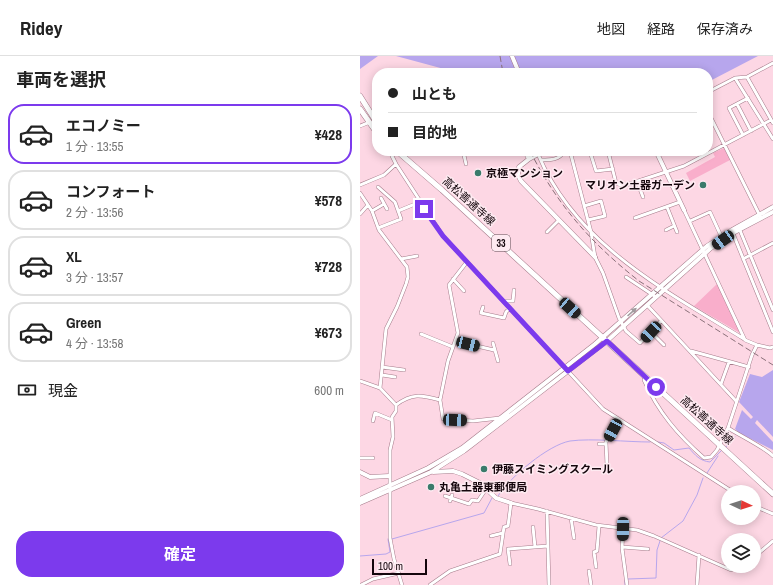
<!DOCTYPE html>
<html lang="ja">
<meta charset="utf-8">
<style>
:root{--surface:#fff;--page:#f6f6f6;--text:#222;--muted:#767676;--line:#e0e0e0;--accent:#7c3aed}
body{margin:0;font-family:"Archivo Narrow","Noto Sans JP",sans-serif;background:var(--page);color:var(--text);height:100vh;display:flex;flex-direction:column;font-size:15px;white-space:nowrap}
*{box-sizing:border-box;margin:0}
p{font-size:13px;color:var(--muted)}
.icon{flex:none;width:22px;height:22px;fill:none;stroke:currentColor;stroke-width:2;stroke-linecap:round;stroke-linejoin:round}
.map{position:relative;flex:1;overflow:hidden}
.sheet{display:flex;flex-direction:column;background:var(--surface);width:360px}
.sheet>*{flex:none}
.hud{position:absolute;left:12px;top:12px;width:341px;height:88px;border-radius:16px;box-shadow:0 2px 10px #0003;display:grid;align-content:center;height:88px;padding:0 16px;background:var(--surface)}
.needle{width:26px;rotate:94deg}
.controls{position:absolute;left:361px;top:429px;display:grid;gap:8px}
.controls a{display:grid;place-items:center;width:40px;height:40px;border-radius:50%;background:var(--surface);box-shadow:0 2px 10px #0003;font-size:20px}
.scale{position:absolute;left:12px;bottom:10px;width:55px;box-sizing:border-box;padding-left:4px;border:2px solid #14060c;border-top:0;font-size:11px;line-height:14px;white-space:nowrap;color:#14060c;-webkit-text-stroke:3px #feeaf1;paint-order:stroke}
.end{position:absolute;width:18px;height:18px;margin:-9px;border:5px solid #7c3aed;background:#fff;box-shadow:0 0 0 2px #fff}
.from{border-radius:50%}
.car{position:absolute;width:12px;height:24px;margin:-12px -6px;border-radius:5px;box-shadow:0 0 3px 1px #0007;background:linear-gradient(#222 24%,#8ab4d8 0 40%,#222 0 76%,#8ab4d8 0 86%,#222 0)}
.hud b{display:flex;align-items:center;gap:14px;height:38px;font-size:15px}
.hud b+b{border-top:1px solid var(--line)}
.hud i{width:10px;height:10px;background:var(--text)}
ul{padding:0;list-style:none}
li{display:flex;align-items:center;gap:12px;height:60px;margin:0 8px 6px;padding:0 8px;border:2px solid var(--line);border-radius:16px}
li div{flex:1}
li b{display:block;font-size:15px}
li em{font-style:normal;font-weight:700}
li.current{border-color:var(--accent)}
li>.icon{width:36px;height:36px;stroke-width:1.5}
h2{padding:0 16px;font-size:18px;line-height:48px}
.pay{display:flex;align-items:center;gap:10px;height:44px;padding:0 16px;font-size:15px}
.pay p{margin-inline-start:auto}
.primary-button{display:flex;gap:8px;margin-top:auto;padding:8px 16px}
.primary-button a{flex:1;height:46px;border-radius:16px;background:var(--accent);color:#fff;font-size:16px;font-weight:700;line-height:46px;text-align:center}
header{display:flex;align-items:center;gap:24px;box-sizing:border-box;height:56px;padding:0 20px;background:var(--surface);border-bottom:1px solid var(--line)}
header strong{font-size:19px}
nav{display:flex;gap:22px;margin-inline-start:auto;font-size:14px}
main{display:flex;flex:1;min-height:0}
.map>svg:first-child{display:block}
</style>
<header>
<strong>Ridey</strong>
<nav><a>地図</a><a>経路</a><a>保存済み</a></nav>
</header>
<main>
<section class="sheet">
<h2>車両を選択</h2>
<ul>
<li class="current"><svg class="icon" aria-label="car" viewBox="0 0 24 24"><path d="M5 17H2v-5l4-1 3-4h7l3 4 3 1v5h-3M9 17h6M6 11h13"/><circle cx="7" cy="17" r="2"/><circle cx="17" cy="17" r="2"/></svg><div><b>エコノミー</b><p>1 分 · 13:55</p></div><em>¥428</em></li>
<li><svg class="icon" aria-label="car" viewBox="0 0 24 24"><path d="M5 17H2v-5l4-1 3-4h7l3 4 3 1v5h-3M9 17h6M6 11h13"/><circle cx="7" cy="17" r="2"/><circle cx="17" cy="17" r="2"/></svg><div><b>コンフォート</b><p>2 分 · 13:56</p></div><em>¥578</em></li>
<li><svg class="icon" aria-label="car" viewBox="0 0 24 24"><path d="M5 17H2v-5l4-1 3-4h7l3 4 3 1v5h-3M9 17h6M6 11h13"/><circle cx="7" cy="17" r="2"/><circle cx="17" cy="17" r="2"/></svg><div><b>XL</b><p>3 分 · 13:57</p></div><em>¥728</em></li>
<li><svg class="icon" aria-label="car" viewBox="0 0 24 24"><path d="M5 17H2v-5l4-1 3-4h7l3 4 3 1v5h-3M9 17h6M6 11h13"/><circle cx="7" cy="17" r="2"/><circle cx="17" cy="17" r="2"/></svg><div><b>Green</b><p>4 分 · 13:58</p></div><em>¥673</em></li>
</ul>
<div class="pay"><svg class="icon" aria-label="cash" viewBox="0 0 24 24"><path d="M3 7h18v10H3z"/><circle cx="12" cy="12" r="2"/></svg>現金<p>600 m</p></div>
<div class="primary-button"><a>確定</a></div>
</section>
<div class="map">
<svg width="413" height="529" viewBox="0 0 413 529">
<rect width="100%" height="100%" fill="#fdd7e4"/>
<path fill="#f9aecb" d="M364 92 370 104 330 125 326 117 355 101 353 97Z
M357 228 380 277 334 250Z"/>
<path fill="#b7a6ed" d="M0 0H18L0 13Z
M36 0H398L348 26V17H99Z
M413 314V381L397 364 395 367 413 386V394L379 377 375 373 382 354 391 363 393 361 379 346 390 318 402 321Z"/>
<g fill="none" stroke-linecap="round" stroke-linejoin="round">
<path stroke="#b7a6ed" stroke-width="1" d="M298 386 304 387 314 394 329 392C335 399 340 405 350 406L362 394
M365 392 375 381
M347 417 358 400
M138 440C150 421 188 389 210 385 232 382 267 386 290 386
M301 482 323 465 337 439 343 422
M32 483 124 457 132 442
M0 500 26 498 30 496 28 483
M265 529V524L268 523 296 522 297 494 300 485"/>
<defs>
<path id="minor" d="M387 21 413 67
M375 22 413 83
M348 36 375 22 387 21 413 7
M377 48 391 75
M348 56 400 160
M0 70 10 66
M383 79 369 52 388 42
M34 95 32 100 36 108 83 180 243 353 373 436
M103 95 106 108
M210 95 231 176 235 201 243 217 259 262 266 275 280 287 301 265
M237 95 231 99 236 115 253 113
M248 95 256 127 263 130 324 110 411 64
M178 98C215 188 306 235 384 283
M181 104C191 104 199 104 205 95
M277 125 283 141
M0 129 24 119 36 108
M18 131 35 146 41 163 18 172
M0 137 12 155 19 174 47 211 48 221 46 228 37 251 26 273 20 332
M21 142 27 153
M224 150 241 145 245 160 228 164
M307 151 317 176
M12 155 24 148
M38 155 60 146
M0 158 8 149
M275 162 320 146
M330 165 350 156 362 182
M379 172 413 254
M306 174 314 170
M372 175 413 276
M187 176 199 164
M41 203 57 200
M383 203 413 187
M266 221 296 241
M93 223 104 235
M143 245H153L154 234
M287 249 376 345
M123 251 121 257 144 262 146 256 150 252
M291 276 304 289
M61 278 93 291
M95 285 134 294
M133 287 138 305
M397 289 410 292 413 291
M331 295 389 311
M22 311 44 314
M22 319 35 321
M285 321 284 324C298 356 318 379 344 402L351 401 357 394 368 372 392 299 397 289 385 284 324 154
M0 325 20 332 36 349V355L32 361 33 381 30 394V482L34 503 42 529
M361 328 369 306
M80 344 83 363 113 365 140 362
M36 349C52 337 61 339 80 344L88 305 98 277 89 229 106 207
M13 365 15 357 32 364
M368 372C379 379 407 393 413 400
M239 388H246
M0 402H13
M247 410 246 386 259 363
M85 440 109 448 112 444 118 445 126 433
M90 445 92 439
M394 450 413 458
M187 455 189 529
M211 462 214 482
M173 471 175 491
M263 473 262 492 267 529
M131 480 143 477
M262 491 288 493
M394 501 413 485
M150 508 148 493 188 490
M236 511 234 496 237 495 239 470
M229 515 231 529
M1 529 13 523 39 517
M70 529 90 515 140 498 144 471 148 470 151 447 178 453 236 469 277 474 294 480 371 514 379 510
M337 529 339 499"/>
<path id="tertiary" d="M152 0 159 17
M165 95 169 103 178 98 177 95
M296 95 324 154
M169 103 159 111 158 119 161 125 235 201
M0 416 10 421 29 420
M73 416 93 415 102 418 120 427 136 442 151 447
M0 443 68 412 102 392 235 288 347 190 372 174 413 151
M0 447 71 416 104 395 247 285 351 192 373 177 413 156"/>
<path id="primary" d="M0 40 17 67
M0 53 17 77
M37 95 82 134 413 438"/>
</defs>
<use href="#minor" stroke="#a67c8b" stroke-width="4"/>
<use href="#tertiary" stroke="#a67c8b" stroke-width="5"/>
<use href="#primary" stroke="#a67c8b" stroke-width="6"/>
<use href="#minor" stroke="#fff" stroke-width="3"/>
<use href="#tertiary" stroke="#fff" stroke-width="4"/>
<use href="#primary" stroke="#fff" stroke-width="5"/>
<path stroke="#8b717a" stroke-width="1" stroke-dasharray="6 3" stroke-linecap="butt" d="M140 0 143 17
M170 95C198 150 231 187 279 225L413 309"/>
</g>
<defs><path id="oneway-solid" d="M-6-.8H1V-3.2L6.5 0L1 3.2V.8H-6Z"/></defs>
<use fill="#a19b9e" href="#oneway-solid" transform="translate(272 256) rotate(-42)"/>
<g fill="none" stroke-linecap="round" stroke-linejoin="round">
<path stroke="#7c3aed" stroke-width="5" d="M64 153 83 180 208 315 247 285 296 331"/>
</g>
<g fill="#3a7b6b" stroke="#feeaf1" stroke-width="1.5">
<circle cx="118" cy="117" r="4"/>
<circle cx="343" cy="129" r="4"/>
<circle cx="124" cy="413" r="4"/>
<circle cx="71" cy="431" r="4"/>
</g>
<g text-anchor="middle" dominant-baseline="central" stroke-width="3" stroke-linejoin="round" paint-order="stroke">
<rect fill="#feeaf1" stroke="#5a4a51" stroke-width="1" x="132" y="179" width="18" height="16" rx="3"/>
<g font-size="10" font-weight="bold" fill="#14060c">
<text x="141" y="187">33</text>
</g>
<g font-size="11" font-weight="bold" fill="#14060c" stroke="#feeaf1" text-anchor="start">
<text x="126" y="117">京極マンション</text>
<text x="335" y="129" text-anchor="end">マリオン土器ガーデン</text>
<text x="132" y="413">伊藤スイミングスクール</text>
<text x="79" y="431">丸亀土器東郵便局</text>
</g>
<g font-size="11" fill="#14060c" stroke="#feeaf1">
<text transform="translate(109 145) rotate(42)">高松善通寺線</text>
<text transform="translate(347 364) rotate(42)">高松善通寺線</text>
</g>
</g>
</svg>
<div class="controls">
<a><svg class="needle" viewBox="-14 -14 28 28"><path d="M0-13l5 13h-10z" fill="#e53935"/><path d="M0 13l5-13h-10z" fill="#767676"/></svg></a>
<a><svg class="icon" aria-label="layers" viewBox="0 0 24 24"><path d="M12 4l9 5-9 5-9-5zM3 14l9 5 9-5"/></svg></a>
</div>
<div class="scale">100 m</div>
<i class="end from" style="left:296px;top:331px"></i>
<i class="end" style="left:64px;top:153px"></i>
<i class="car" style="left:363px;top:184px;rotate:235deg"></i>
<i class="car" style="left:210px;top:252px;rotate:132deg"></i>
<i class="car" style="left:291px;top:276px;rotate:223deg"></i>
<i class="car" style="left:108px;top:288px;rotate:104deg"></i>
<i class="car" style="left:95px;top:364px;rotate:92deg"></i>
<i class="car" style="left:253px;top:374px;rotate:208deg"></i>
<i class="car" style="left:263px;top:473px;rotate:181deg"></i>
<div class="hud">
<b><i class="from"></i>山とも</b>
<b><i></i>目的地</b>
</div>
</div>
</main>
